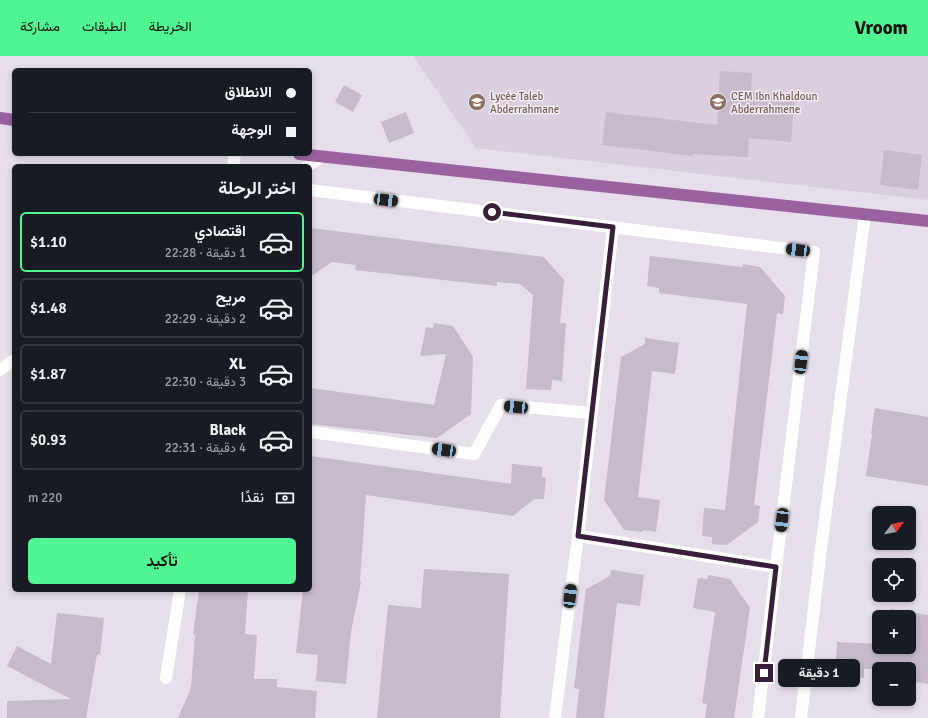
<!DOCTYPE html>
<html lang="ar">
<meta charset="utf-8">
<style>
:root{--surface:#171b24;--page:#20242c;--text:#f1f3f6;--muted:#9ea1a6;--line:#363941;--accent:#50f691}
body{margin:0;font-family:Signika,Vazirmatn,sans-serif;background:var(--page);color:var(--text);direction:rtl;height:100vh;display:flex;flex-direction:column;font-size:15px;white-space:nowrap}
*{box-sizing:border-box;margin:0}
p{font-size:13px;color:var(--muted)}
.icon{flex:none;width:22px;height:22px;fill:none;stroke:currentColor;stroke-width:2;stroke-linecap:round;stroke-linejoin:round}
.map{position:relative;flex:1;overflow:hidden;direction:ltr}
.panel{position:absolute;left:12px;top:108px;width:300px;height:428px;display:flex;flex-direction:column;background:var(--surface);border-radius:6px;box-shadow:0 2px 6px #0003;direction:rtl}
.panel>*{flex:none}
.hud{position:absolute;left:12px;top:12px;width:300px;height:88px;border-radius:6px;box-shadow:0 2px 6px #0003;direction:rtl;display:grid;align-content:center;height:88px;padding:0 16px;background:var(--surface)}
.needle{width:26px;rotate:58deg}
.buttons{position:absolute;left:872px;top:450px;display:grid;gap:8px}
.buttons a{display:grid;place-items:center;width:44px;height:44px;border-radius:6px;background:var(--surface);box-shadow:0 2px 6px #0003;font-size:20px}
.end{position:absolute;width:18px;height:18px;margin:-9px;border:5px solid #371f3a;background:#fff;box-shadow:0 0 0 2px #fff}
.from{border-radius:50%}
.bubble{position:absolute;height:28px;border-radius:6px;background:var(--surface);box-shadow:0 2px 6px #0003;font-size:13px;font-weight:600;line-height:28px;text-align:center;direction:rtl}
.car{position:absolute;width:12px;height:24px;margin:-12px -6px;border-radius:5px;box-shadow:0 0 3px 1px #0007;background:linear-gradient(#222 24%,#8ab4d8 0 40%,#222 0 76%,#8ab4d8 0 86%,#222 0)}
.hud b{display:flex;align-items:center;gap:14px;height:38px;font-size:15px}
.hud b+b{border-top:1px solid var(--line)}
.hud i{width:10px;height:10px;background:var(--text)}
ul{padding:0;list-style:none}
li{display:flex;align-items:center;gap:12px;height:60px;margin:0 8px 6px;padding:0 8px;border:2px solid var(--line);border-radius:6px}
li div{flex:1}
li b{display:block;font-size:15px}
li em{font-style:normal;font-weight:600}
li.current{border-color:var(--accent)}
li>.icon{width:36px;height:36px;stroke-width:1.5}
h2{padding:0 16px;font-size:18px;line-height:48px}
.pay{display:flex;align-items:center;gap:10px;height:44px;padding:0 16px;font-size:15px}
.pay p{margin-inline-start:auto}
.action{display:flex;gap:8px;margin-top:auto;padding:8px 16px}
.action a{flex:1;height:46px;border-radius:6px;background:var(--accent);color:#111;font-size:16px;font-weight:600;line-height:46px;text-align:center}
header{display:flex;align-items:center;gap:24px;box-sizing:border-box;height:56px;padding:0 20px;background:var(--accent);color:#111}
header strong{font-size:19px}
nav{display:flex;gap:22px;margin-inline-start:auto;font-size:14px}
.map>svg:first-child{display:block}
</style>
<header>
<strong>Vroom</strong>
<nav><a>الخريطة</a><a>الطبقات</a><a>مشاركة</a></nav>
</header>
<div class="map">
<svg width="928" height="662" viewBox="0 0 928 662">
<rect width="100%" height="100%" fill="#e6deea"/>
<path fill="#dacfde" d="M413 0H928V144L476 92Z"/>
<path fill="#c6bacb" d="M720 15 752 17 751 35 795 40 791 86 749 82 748 101 693 98V100L602 89 606 56 717 69Z
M344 29 362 39 353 56 335 46Z
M406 56 414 77 389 87 381 66Z
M884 94 922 99 918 134 880 129Z
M310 172 544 201 564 224 560 267H566L562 325 552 324 551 334 526 333 533 239 520 228 497 226V230L355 214 356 209 332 206 310 221Z
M650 200 742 211 743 208 760 211 785 240 783 258 777 257 754 449 760 450 758 466 727 489 712 488V481L702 480 704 452 725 454 747 248 659 237V232L647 230Z
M434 267 453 270 473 301 471 358 437 382 310 368V332L434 349 446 298 420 300 426 271 433 272Z
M645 282 679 287 675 318 652 315 638 441 660 444 656 476 643 474V476L624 474 604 444 621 301 645 288Z
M875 352 928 361V430L866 420 872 378H871Z
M310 400 511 428 512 408 542 411V421H546L544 443H534L513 460 366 439 360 525 361 526 351 576 346 628 316 625 318 599 296 597 303 534H310Z
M424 513 509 518 500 662H377L388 549 421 552Z
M611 514 644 519 640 550 617 547 604 662H576L579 633 574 632 586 533 610 520Z
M708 519 730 523 750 552 734 662H705L707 648 702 647 715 556 693 552 698 522 707 523Z
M199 534H248L245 578 257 579 254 623H277V631L317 635 315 662H178L191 632 195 578H193Z
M891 553 928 559V628L909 625V613H864V622L835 621 837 586 879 588V591H909V561H890Z
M57 557 104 562 100 599 97 598 86 662H7V645L71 643 7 610 17 590 51 608Z"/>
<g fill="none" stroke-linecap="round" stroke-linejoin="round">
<path stroke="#fff" stroke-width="12" d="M233 110 235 98
M307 110 321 101
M310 134 814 196 758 662
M613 171 578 480 776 511
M0 314 14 304
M310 376 474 398 501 349 592 357
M166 622 180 534
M555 662 578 480
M801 662 820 501 865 158"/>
<path stroke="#9a61a1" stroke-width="12" d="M0 62 14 64
M299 98 928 165"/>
</g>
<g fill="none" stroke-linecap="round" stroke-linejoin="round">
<path stroke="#371f3a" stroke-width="5" d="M492 156 613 171 578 480 776 511 764 617"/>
</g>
<defs>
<symbol id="school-disc" viewBox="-11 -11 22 22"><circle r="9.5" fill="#8d6e63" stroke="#f4eef7"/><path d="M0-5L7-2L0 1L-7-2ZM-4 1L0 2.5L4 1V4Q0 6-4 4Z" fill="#fff"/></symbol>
</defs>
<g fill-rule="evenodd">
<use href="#school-disc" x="467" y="36" width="20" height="20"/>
<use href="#school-disc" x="708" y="36" width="20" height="20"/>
</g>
<g text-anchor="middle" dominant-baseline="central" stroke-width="3" stroke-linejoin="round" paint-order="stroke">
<g font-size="11" fill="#785e54" stroke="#f4eef7" text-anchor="start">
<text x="490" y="40">Lycée Taleb<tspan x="490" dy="13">Abderrahmane</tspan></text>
<text x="731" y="40">CEM Ibn Khaldoun<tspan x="731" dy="13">Abderrahmene</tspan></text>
</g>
</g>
</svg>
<div class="buttons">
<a><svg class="needle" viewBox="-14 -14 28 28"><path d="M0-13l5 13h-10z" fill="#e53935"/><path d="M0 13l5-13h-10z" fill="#9ea1a6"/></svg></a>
<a><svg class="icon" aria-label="locate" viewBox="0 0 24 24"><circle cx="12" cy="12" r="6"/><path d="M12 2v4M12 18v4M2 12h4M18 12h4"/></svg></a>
<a>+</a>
<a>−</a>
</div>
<i class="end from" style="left:492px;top:156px"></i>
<i class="end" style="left:764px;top:617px"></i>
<div class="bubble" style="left:778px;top:603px;width:82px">1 دقيقة</div>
<i class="car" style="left:386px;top:144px;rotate:97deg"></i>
<i class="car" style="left:798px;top:194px;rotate:277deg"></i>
<i class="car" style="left:801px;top:306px;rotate:7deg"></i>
<i class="car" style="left:516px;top:351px;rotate:275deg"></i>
<i class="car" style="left:444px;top:394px;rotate:278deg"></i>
<i class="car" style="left:782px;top:464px;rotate:187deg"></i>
<i class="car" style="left:570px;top:540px;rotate:7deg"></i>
<div class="hud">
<b><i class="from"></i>الانطلاق</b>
<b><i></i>الوجهة</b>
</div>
<section class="panel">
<h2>اختر الرحلة</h2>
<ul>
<li class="current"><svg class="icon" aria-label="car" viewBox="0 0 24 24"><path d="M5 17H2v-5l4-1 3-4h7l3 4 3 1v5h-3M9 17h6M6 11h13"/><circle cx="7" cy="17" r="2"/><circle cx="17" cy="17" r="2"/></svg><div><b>اقتصادي</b><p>1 دقيقة · 22:28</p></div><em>$1.10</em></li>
<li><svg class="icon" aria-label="car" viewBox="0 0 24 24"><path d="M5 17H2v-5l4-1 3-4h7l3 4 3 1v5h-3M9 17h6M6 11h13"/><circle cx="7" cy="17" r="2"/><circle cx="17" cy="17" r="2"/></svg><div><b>مريح</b><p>2 دقيقة · 22:29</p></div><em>$1.48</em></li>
<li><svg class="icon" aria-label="car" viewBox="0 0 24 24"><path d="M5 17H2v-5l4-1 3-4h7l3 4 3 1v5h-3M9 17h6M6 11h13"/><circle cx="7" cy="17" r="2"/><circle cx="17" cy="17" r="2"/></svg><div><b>XL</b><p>3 دقيقة · 22:30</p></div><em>$1.87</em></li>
<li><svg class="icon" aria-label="car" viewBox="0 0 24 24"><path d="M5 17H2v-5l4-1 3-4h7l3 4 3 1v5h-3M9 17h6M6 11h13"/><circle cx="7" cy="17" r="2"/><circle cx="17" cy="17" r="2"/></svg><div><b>Black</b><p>4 دقيقة · 22:31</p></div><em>$0.93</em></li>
</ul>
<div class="pay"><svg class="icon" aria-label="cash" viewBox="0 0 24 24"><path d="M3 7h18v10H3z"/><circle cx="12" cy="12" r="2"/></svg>نقدًا<p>220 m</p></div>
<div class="action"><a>تأكيد</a></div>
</section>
</div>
